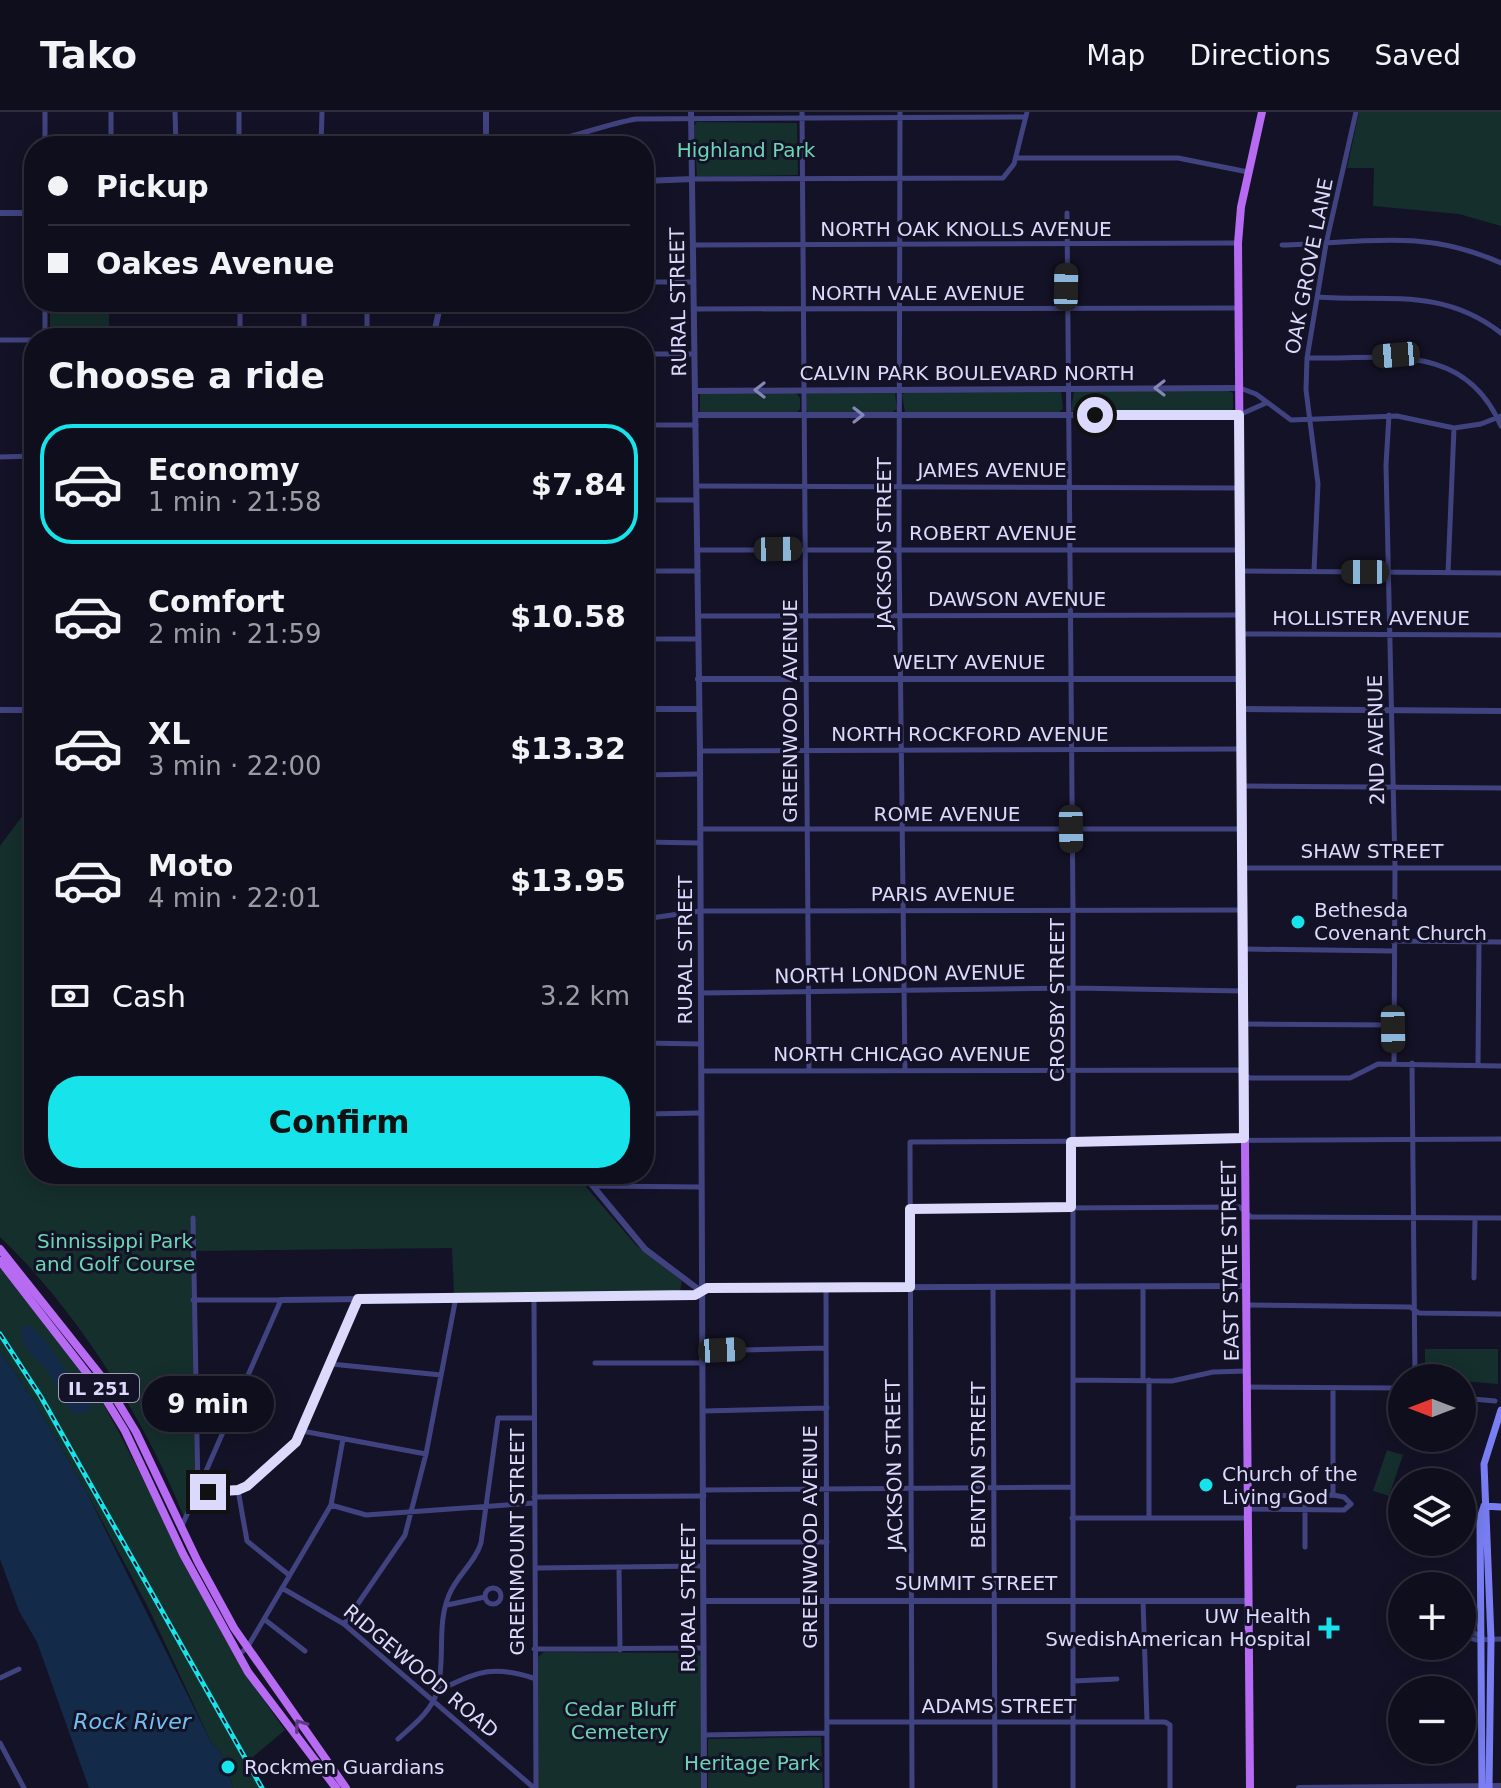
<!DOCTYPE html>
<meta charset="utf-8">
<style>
:root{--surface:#0f0e1c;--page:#1d1c29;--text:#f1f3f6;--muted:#9b9ca3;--line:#2f2e3b;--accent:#17e4ea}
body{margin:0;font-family:"DejaVu Sans",sans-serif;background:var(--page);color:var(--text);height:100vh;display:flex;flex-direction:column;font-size:30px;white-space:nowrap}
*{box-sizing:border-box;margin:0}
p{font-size:26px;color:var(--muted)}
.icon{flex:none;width:44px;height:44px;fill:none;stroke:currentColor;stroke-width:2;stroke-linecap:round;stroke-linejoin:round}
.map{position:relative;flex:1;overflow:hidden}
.panel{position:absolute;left:24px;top:216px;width:630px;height:856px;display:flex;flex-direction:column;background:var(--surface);border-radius:32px;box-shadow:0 4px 20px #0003,0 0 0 2px var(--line)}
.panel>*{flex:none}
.guide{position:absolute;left:24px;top:24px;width:630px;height:176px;border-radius:32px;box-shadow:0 4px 20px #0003,0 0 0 2px var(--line);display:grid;align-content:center;height:176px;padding:0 24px;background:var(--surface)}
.needle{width:52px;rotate:270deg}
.controls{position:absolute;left:1388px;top:1252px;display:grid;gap:16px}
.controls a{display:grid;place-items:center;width:88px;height:88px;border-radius:50%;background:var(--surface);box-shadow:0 4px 20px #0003,0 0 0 2px var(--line);font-size:40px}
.end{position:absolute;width:36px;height:36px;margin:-18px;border:10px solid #dbdafc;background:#111;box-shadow:0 0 0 4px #111}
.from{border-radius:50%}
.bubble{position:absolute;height:56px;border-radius:28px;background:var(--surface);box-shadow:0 4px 20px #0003,0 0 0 2px var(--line);font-size:26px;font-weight:600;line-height:56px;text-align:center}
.car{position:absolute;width:24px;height:48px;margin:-24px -12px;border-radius:10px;box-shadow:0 0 6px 2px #0007;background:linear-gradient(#222 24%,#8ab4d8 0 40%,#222 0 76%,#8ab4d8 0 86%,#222 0)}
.guide b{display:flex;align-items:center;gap:28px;height:76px;font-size:30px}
.guide b+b{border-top:2px solid var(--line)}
.guide i{width:20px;height:20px;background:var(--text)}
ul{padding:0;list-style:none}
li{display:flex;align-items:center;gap:24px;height:120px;margin:0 16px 12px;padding:0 8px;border:4px solid transparent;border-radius:32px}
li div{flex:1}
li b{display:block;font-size:30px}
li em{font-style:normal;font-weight:600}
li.active{border-color:var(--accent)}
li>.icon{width:72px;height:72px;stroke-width:1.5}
h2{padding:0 24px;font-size:36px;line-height:96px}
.pay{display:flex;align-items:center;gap:20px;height:88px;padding:0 24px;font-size:30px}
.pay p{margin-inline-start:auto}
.action{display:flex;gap:16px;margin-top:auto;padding:16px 24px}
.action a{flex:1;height:92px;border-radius:32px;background:var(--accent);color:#111;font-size:32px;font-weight:600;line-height:92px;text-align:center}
header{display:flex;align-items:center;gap:48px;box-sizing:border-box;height:112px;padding:0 40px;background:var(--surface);border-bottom:2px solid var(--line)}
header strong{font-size:38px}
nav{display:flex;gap:44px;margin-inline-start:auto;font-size:28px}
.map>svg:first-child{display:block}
</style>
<header>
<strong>Tako</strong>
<nav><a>Map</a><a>Directions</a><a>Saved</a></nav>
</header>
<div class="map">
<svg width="1501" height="1676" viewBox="0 0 1501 1676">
<rect width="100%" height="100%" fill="#141226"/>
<path fill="#152f2c" d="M1359 0H1501V114L1459 102 1373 94 1374 56H1347Z
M697 10 797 11 798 63 697 65 694 14Z
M50 190H109V226L50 224Z
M906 279H1061L1063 297 1059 300H905L902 283Z
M1074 279H1228L1233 281V297L1229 300 1074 301 1071 298Z
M700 281H796L800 286V297L796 301 700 300Z
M807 281H895L897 297 892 300 810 301 807 298Z
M34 688V1062H575L636 1133 682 1169 680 1180 454 1182 452 1136 194 1139 198 1381 184 1405C145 1307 76 1197 0 1125V734Z
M0 1156 85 1263 103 1291C164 1400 210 1517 285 1618L247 1650 262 1676H233L220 1639 212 1632 149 1497 86 1379 35 1290 0 1239Z
M1425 1237H1498V1272L1425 1266Z
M1387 1338 1403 1343 1389 1384 1373 1379Z
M544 1540 691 1541 701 1544 702 1676H538V1545Z
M821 1625 823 1676H708V1627Z"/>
<path fill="#132b48" d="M23 1214H30C55 1232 62 1266 90 1282V1299L75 1302C61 1292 60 1281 52 1266 44 1250 14 1235 23 1214Z
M0 1239 35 1290 86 1379 212 1632 220 1639 233 1676H89L37 1530 19 1499 0 1447Z"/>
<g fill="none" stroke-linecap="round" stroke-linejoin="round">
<path stroke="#414380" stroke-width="5" d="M111 0V34
M175 0 176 34
M239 0V34
M802 0 809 957
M900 0 899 437 905 958
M45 34V0
M239 34 538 32C572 26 603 13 636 7L1026 5
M321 34 322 0
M1016 46H1178L1248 60
M692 67 1003 66 1014 52 1027 0
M1067 101 1073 798V1676
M693 133 1237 131
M1282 133C1363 131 1424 116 1501 151
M644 170H693
M1317 185C1386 190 1442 175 1501 221
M45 190V226
M240 190V226
M304 190V226
M367 190V226
M694 197 1238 196
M0 228H34
M644 242H694
M1307 246C1381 248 1464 227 1501 314
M1240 276 1256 282 1291 308 1397 304 1454 316 1481 312 1501 304
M1239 303 1266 291
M1389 303 1386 353 1395 755 1394 952
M644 313H696
M0 345 34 344
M696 374 1239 376
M644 388H696
M698 438H1240
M644 459H698
M1241 459 1501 461
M1314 459 1318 372 1306 278 1307 246 1326 132 1356 0
M1448 461 1454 316
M698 504 1240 503
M1242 522 1501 523
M644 527H698
M700 639 1241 637
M644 663 699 662
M1243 674 1501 676
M700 717H1242
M644 730 700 731
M1243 756H1501
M644 807 700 799 1243 798
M1392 829 1501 830
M1244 837 1393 839
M701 881 1073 876 1243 879
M1245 912 1393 913
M644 931 701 932
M1412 951 1415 1266
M1478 953 1479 830
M702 959 1238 958 1250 966H1350L1378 952 1501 954
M644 1002 701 1001
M594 1074 701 1075
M910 1097 1240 1095 1251 1105 1501 1106
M193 1106 198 1380
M1474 1166 1475 1106
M826 1174 827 1676
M1143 1174V1268
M993 1175 995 1676
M534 1185 536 1676
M1247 1193 1410 1195 1419 1201 1501 1202
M704 1239 826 1236
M595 1251H703
M331 1252 441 1263
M1073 1268 1172 1269 1213 1260 1246 1259
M1248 1275 1402 1276
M1462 1286 1495 1289
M704 1299 827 1296
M302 1319 426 1342
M238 1378 247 1429 289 1463
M704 1378 1072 1375
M198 1381 238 1378 247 1374 296 1330 358 1187
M1333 1383V1276
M1305 1384V1435
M534 1385 704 1384
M331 1393 366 1403 534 1391
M1248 1397 1344 1398 1351 1392 1344 1385 1333 1383 1249 1384
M1149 1405V1268
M1072 1406H1248
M181 1416 281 1188H193
M703 1430H827
M619 1455 620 1538
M536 1456 703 1454
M282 1476 344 1512 534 1676
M485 1484a8 8 0 1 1 16 0a8 8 0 1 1-16 0Z
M1143 1489 1147 1609
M447 1493 485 1485
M264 1507 305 1539
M344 1512 405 1423 426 1342 456 1185
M1462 1515 1482 1525
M1462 1523 1476 1528 1501 1527
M534 1537 704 1536
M239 1542 247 1536 331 1393 343 1327
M0 1566 19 1557
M1073 1569 1117 1567
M437 1579C477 1561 489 1552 533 1566
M827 1610H1165L1170 1613V1676
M704 1623 827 1621
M398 1627C412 1614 431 1600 437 1580 446 1548 436 1514 449 1483 457 1463 475 1451 481 1431L498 1306H533
M0 1631 24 1676
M912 1676 910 1030 1501 1027"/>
<path stroke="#414380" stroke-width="6" d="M486 0V34
M691 0 700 639 704 1676
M644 69 692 67
M0 101H34
M433 226 441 190
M695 279 1238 276
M696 303H1239
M698 567H1241
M644 597H698
M1242 597 1501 599
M0 598H34
M583 1062 645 1137 702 1180
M281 1188 695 1183 707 1176 1246 1174
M704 1489H1249
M1299 1676 1501 1674"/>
<path stroke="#797ff3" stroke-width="7" d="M1484 1394 1501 1395
M1482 1676 1480 1406 1484 1394
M1489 1676 1491 1527 1484 1352 1501 1298"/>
<path stroke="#b66bf2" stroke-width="8" d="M0 1137 105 1269 136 1320 198 1450 234 1516 346 1676
M0 1149 100 1278 125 1319 183 1442 248 1560 336 1676
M1250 1676 1238 131 1241 95 1262 0"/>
<defs>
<path id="rail" d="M0 1222 41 1285 262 1676"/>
</defs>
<use href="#rail" stroke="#17e4ea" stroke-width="5"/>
<use href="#rail" stroke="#141226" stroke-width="2" stroke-dasharray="6" stroke-linecap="butt"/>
</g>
<defs><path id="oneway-chevron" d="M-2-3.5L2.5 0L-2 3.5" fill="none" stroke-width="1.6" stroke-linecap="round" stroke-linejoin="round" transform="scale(2)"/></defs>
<g stroke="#8687b8">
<use href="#oneway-chevron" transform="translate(1160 276) rotate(180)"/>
<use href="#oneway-chevron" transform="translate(760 278) rotate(180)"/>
<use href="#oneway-chevron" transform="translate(858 303)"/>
</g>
<use stroke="#5d3a82" href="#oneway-chevron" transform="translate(300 1613) rotate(-126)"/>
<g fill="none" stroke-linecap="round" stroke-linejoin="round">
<path stroke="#dbdafc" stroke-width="10" d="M208 1380 238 1378 247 1374 296 1330 358 1187 695 1183 707 1176 910 1175V1097L1071 1095V1030L1244 1026 1239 303H1095"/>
</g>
<g fill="#17e4ea" stroke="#141226" stroke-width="3">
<circle cx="1298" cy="810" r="8"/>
<circle cx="1206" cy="1373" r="8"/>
<path d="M1325 1504h8v8h8v8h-8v8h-8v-8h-8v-8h8z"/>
<circle cx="228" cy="1655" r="8"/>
</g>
<g text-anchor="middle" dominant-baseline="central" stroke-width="6" stroke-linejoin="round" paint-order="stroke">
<rect fill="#141226" stroke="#9f9ebc" stroke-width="2" x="59" y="1262" width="80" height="28" rx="6"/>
<g font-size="18" font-weight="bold" fill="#dbdafc">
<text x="99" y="1276">IL 251</text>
</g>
<g font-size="20" fill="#6bd6b4" stroke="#141226">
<text x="746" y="38">Highland Park</text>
<text x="115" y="1129">Sinnissippi Park<tspan x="115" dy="23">and Golf Course</tspan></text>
<text x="620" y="1597">Cedar Bluff<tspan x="620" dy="23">Cemetery</tspan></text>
<text x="752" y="1651">Heritage Park</text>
</g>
<g font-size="20" fill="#dbdafc" stroke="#141226">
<text x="966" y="117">NORTH OAK KNOLLS AVENUE</text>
<text transform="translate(1309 154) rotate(-79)">OAK GROVE LANE</text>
<text x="918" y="181">NORTH VALE AVENUE</text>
<text transform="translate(678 190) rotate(-91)">RURAL STREET</text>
<text x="967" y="261">CALVIN PARK BOULEVARD NORTH</text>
<text x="992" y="358">JAMES AVENUE</text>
<text x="993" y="421">ROBERT AVENUE</text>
<text transform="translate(884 431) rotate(-90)">JACKSON STREET</text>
<text x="1017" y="487">DAWSON AVENUE</text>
<text x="1371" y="506">HOLLISTER AVENUE</text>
<text x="969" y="550">WELTY AVENUE</text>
<text transform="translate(790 599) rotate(-90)">GREENWOOD AVENUE</text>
<text x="970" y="622">NORTH ROCKFORD AVENUE</text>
<text transform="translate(1376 628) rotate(-91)">2ND AVENUE</text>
<text x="947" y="702">ROME AVENUE</text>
<text x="1372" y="739">SHAW STREET</text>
<text x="943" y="782">PARIS AVENUE</text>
<text transform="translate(685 838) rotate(-90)">RURAL STREET</text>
<text transform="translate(900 862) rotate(-1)">NORTH LONDON AVENUE</text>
<text transform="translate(1057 888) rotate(-90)">CROSBY STREET</text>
<text x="902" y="942">NORTH CHICAGO AVENUE</text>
<text transform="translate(1230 1149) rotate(-91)">EAST STATE STREET</text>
<text transform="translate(894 1353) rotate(-91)">JACKSON STREET</text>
<text transform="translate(978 1353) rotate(-90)">BENTON STREET</text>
<text transform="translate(810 1425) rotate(-90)">GREENWOOD AVENUE</text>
<text transform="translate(517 1430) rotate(-90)">GREENMOUNT STREET</text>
<text x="976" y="1471">SUMMIT STREET</text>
<text transform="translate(688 1486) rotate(-90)">RURAL STREET</text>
<text transform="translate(421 1559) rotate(40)">RIDGEWOOD ROAD</text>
<text x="999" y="1594">ADAMS STREET</text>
</g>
<g font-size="20" fill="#dbdafc" stroke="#141226" text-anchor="start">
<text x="1314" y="798">Bethesda<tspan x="1314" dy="23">Covenant Church</tspan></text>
<text x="1222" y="1362">Church of the<tspan x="1222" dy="23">Living God</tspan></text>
<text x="1311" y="1504" text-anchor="end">UW Health<tspan x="1311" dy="23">SwedishAmerican Hospital</tspan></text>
<text x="244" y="1655">Rockmen Guardians</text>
</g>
<g font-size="22" font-style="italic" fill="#71c0f2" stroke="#141226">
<text x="132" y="1609">Rock River</text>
</g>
</g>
</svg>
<div class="controls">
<a><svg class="needle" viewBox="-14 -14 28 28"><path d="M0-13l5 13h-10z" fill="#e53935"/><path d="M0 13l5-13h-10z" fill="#9b9ca3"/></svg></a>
<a><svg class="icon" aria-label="layers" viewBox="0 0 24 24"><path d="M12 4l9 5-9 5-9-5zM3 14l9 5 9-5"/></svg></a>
<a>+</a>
<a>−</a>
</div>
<i class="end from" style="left:1095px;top:303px"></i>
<i class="end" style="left:208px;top:1380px"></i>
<div class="bubble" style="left:142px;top:1264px;width:132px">9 min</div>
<i class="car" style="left:1066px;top:175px;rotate:1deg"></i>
<i class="car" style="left:1396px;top:243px;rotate:265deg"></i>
<i class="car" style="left:778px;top:437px;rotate:89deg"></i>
<i class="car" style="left:1365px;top:460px;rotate:270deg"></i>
<i class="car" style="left:1071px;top:717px;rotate:179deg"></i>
<i class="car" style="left:1393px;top:917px;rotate:179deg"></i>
<i class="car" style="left:722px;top:1238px;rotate:87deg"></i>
<div class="guide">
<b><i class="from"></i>Pickup</b>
<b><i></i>Oakes Avenue</b>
</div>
<section class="panel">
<h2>Choose a ride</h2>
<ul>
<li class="active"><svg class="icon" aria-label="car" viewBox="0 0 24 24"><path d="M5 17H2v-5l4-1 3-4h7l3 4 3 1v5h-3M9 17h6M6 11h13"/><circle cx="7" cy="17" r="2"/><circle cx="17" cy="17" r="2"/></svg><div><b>Economy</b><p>1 min · 21:58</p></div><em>$7.84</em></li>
<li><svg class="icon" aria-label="car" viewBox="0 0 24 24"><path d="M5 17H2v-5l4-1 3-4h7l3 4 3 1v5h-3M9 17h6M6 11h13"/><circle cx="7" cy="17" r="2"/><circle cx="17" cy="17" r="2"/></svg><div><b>Comfort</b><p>2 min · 21:59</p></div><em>$10.58</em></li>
<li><svg class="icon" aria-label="car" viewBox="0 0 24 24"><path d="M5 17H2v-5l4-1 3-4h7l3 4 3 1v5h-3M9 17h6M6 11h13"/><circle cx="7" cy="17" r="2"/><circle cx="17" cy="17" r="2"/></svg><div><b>XL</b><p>3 min · 22:00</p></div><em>$13.32</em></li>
<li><svg class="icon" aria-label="car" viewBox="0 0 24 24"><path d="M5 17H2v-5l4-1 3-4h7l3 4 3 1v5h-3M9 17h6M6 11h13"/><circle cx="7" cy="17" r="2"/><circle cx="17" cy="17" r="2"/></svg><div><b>Moto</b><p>4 min · 22:01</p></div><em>$13.95</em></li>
</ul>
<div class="pay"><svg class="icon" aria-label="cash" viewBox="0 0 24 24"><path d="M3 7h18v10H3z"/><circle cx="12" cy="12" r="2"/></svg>Cash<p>3.2 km</p></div>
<div class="action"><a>Confirm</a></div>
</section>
</div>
